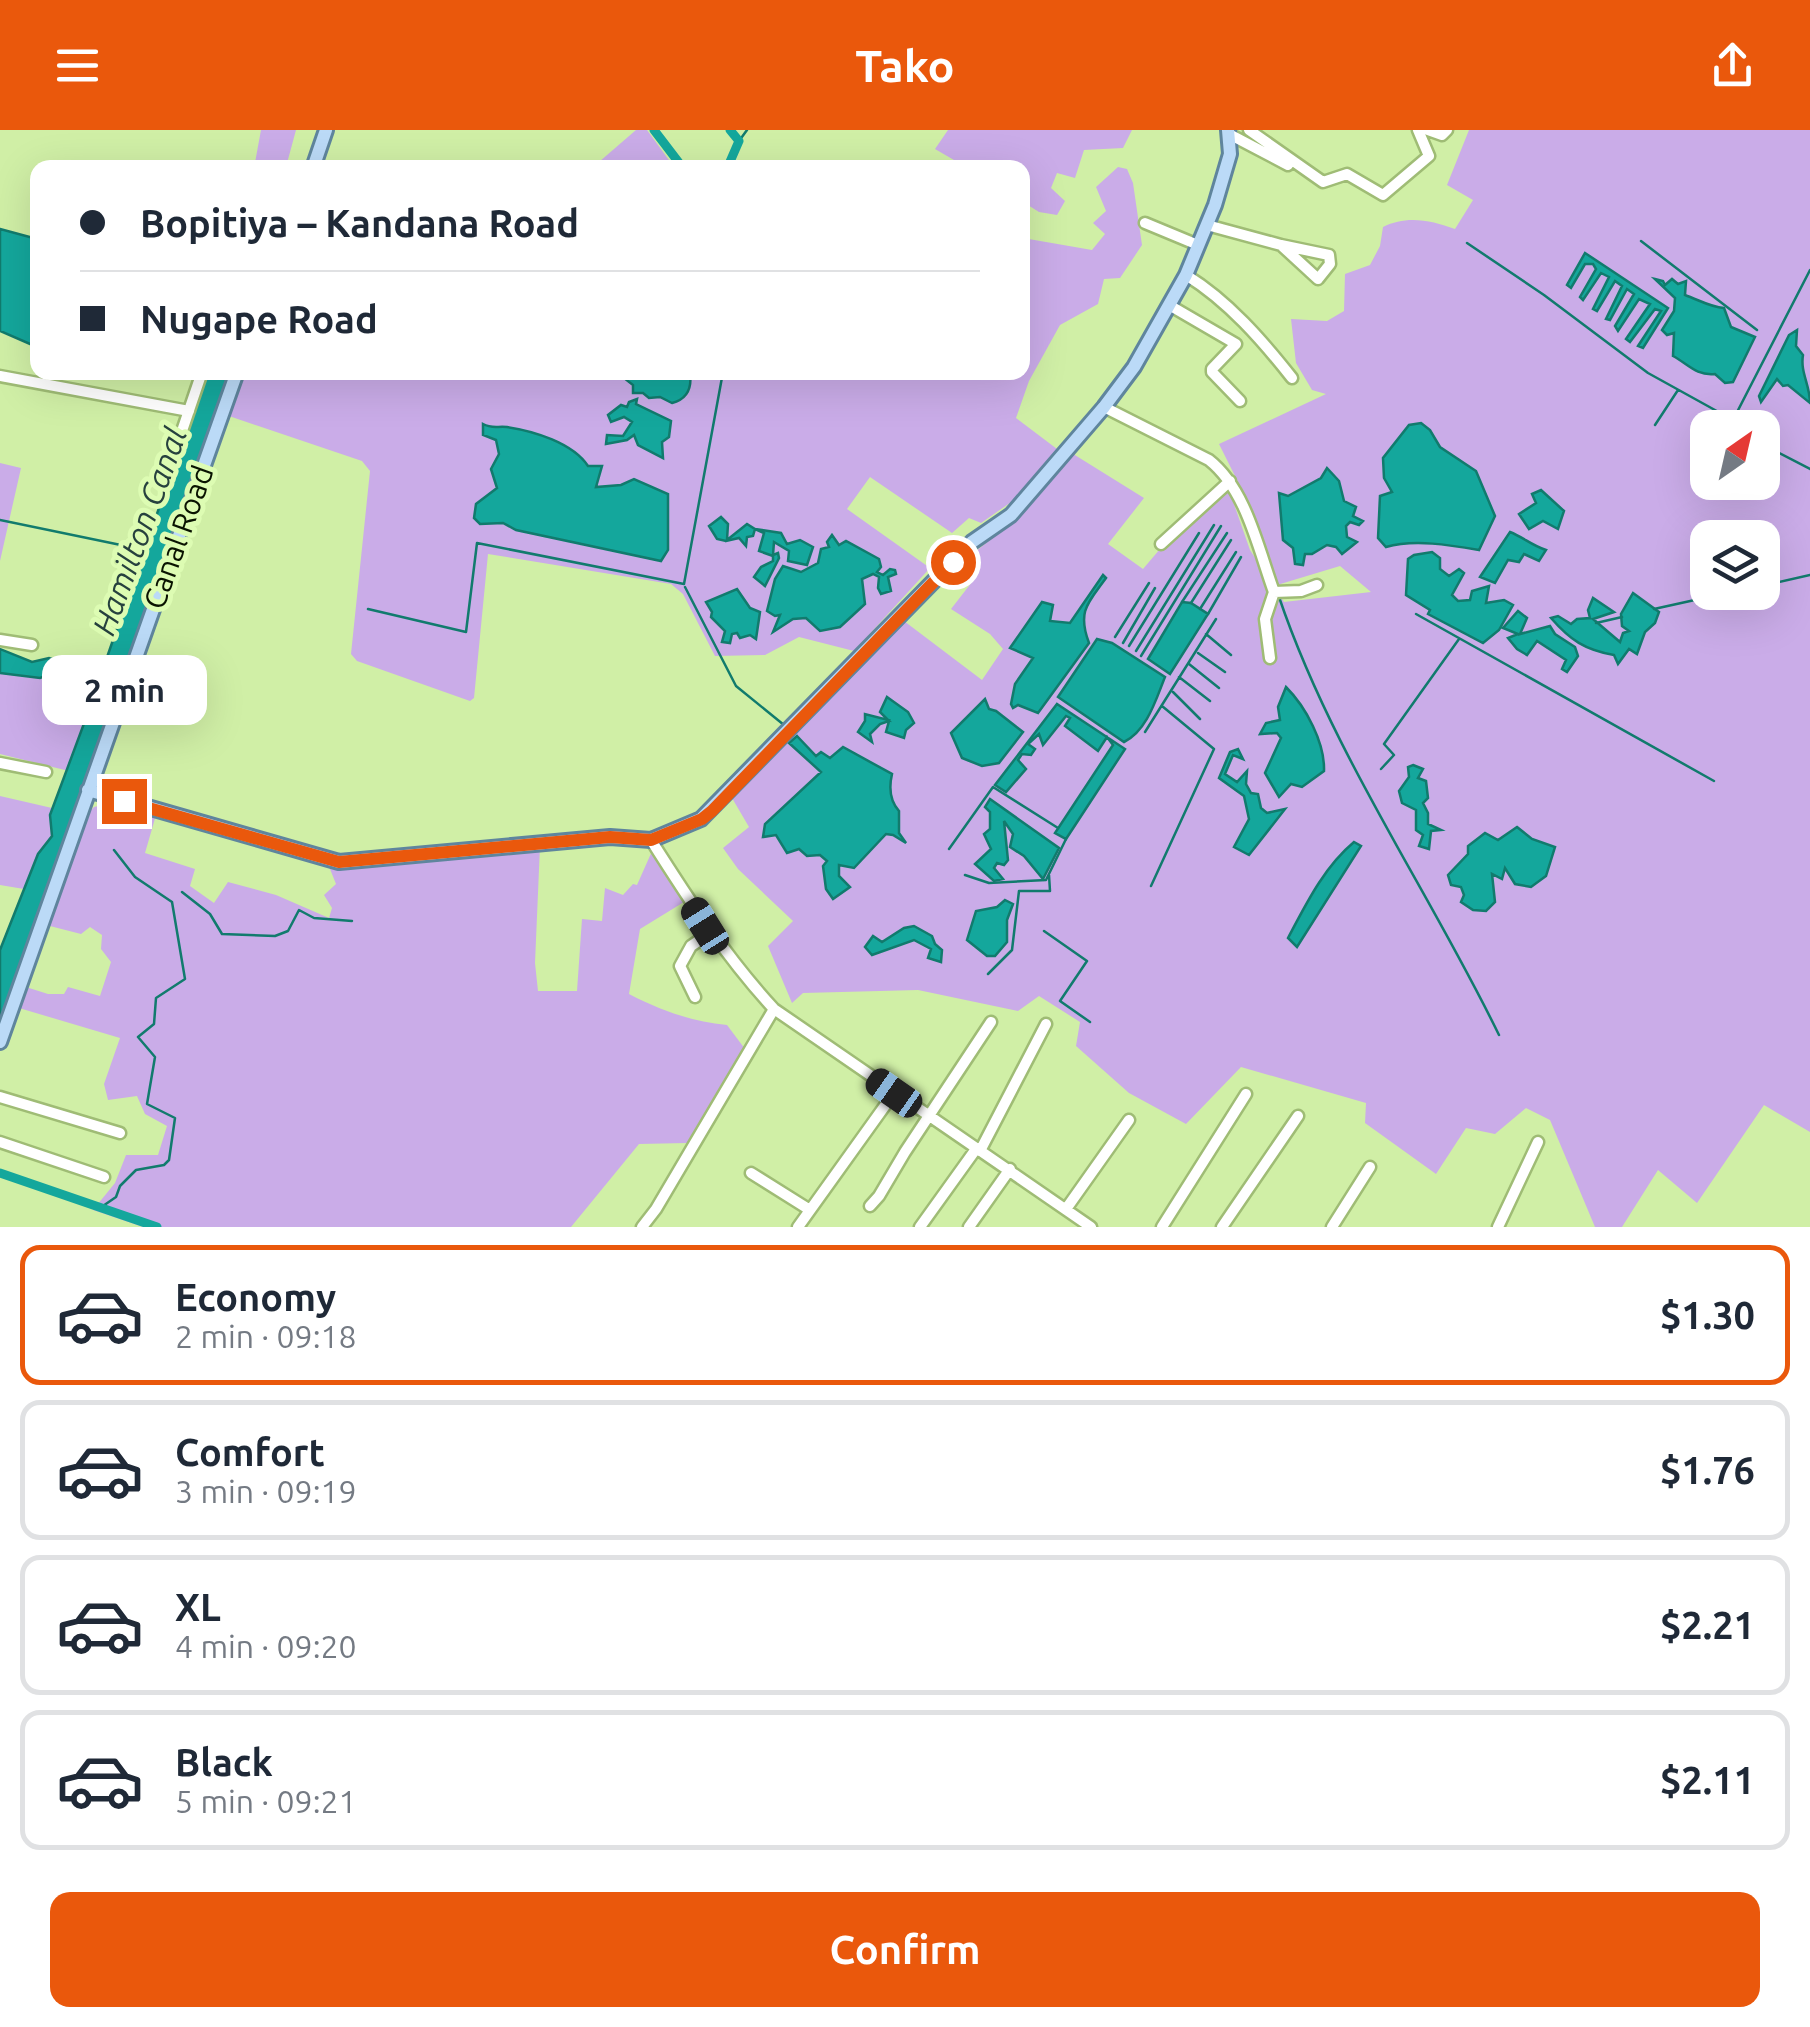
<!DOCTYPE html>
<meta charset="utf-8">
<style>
:root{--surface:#fff;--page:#f6f6f7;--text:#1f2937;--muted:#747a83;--line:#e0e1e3;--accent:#ea580c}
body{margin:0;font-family:Ubuntu,sans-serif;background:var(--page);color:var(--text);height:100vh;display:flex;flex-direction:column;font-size:38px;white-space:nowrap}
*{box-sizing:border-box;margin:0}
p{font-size:32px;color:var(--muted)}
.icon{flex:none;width:55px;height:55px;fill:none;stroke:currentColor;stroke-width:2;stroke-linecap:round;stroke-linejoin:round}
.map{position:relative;height:1097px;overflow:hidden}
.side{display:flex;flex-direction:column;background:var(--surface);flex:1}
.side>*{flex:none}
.guide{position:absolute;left:30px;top:30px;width:1000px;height:220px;border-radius:20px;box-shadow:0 10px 40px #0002;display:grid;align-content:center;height:220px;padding:0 50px;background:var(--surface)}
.needle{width:65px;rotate:34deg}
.controls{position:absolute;left:1690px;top:280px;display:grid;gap:20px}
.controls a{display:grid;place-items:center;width:90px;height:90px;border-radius:20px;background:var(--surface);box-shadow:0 10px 40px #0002;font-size:50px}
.end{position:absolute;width:45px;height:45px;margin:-22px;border:12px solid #ea580c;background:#fff;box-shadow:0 0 0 5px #fff}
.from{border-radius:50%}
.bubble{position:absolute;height:70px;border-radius:20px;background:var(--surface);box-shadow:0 10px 40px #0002;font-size:32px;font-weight:600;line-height:70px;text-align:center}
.car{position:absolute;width:30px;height:60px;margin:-30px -15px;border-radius:12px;box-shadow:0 0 8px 2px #0007;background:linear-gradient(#222 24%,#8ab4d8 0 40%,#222 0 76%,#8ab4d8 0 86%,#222 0)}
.guide b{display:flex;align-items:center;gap:35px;height:95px;font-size:38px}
.guide b+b{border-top:2px solid var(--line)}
.guide i{width:25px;height:25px;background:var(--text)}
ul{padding:18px 0 0;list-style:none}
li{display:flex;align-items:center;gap:30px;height:140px;margin:0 20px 15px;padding:0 30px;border:5px solid var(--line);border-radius:20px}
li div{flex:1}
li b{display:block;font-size:38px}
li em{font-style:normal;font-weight:600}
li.on{border-color:var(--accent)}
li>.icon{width:90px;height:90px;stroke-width:1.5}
.primary-button{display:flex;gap:20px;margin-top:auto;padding:20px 50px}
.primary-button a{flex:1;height:115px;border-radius:20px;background:var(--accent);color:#fff;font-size:40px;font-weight:600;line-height:115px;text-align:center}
header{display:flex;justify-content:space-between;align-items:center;height:130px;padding:0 50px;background:var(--accent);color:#fff;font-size:45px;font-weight:600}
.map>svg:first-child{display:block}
</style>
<header><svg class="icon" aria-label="menu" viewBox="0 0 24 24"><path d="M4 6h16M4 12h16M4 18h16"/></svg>Tako<svg class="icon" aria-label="share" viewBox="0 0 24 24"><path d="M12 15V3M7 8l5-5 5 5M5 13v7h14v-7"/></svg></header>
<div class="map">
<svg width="1810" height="1097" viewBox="0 0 1810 1097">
<rect width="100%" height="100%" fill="#d0efa6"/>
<path fill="#caace8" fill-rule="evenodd" d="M261 0H296L286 37 254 38Z
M636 0H647L674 37 592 38Z
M948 0H1132L1123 18 1084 20 1075 48 1057 43 1051 58 1065 71 1057 85 1039 82 1023 72 1022 38 966 37 935 19Z
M1469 0H1810V1002L1764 975 1697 1073 1658 1040 1622 1097H1595L1550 990 1526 978 1495 1004 1466 998 1436 1044 1365 993 1366 973 1241 937 1186 994 1129 963 1076 916 1080 892 1039 866 1018 881 918 860 803 863 792 873 768 816 793 791 738 739 723 718 749 697 732 668 904 491 982 550 1003 519 990 504 951 479 972 452 957 436 1009 395 1070 322 1144 368 1108 414 1143 439 1160 419 1228 357 1250 420 1284 472 1371 462 1340 436 1277 455 1237 350 1219 314 1326 264 1312 260 1296 233 1291 189 1327 191 1344 181 1345 144 1370 135 1380 116 1383 97C1406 85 1431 90 1455 99L1473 70 1447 55ZM1708 298H1762V352H1708ZM1708 408H1762V462H1708Z
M1118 37 1127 39 1133 53 1142 115 1120 148 1104 149 1098 174 1060 195 1029 251 1016 288 1057 319 1017 368 981 393 969 388 952 403 870 347 847 379 930 438 854 521 799 507 765 525 715 526 683 464 671 454 488 424 474 568 470 571 357 531 351 524 370 341 362 331 226 285 244 243 549 242 554 246V242H1022L1023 108 1092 120 1105 104 1093 93 1106 81 1096 57Z
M0 333 21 338 0 431Z
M0 543 39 547 53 543 62 547H74L96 563 69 641 0 624Z
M0 666 52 678V706L38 724 24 759 0 755Z
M115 672 156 685 145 723 195 739 190 756 214 773 228 752 276 765 329 788 332 778 324 765 336 754 328 734 378 736 540 716 535 833 538 861H577L582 789 602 791 605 758 623 765 633 754 637 755 653 719 684 772 640 799 629 864C662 881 690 891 727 895L745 919 687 1013 639 1014 571 1097H143L93 1080 115 1053 126 1025H158L167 996 145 984 137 966 108 970 104 954 120 908 19 878 26 857 48 864H64L68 857 100 866 111 832 101 819 102 805 90 797 81 804 46 795 55 781 86 686 94 677Z"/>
<path fill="#14a79c" stroke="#117b6d" stroke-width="2.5" d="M0 99 37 109V217L0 201Z
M1585 123 1668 178 1643 218 1638 216 1661 181 1655 179 1630 212 1626 209 1650 174 1639 169 1618 201 1615 196 1634 164 1627 159 1610 190 1606 189 1622 156 1615 151 1597 181 1593 179 1609 147 1601 143 1583 170 1580 167 1596 139 1593 134H1585L1571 158 1567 155Z
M1655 149 1663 151 1665 155 1672 149 1678 154 1686 151 1685 165C1699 170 1710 177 1724 178L1731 197 1755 207 1733 252 1725 253 1715 244C1696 246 1688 234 1673 226L1674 203 1667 205 1662 200 1674 181 1675 168Z
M1797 200 1796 216 1803 225C1800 242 1810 255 1810 273L1788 255 1783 256 1777 249 1761 272 1759 266 1789 205Z
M627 242 690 243C692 258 688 269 672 273L660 267 649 268 643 263H633V255L624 248Z
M206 243H232L0 893V820L38 724 52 706 50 685 95 564 74 547 64 553 62 547 53 543 40 548 0 543V519L32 532 49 528 74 536H104Z
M637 269 636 274 671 291 669 307 662 312 663 328 638 315 634 305 627 310 606 314 607 305 623 306 632 292 624 287 611 292 608 285 621 275 627 277 629 272Z
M1421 293 1430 300 1440 317 1476 341 1495 386 1479 420C1450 415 1414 409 1386 417L1378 408 1380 366 1392 362 1384 348 1383 328 1409 295Z
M483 294C492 299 497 296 507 297 534 301 573 313 588 336H602L596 357 621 355 634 349 668 364V420L661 431 516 400 503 393 480 394 474 388 476 374 497 358 491 339 499 324 496 310 483 305Z
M1327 338 1339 351 1344 371 1356 377 1353 386 1363 391 1359 395 1350 392 1346 396 1347 407 1357 412 1342 424 1336 417 1327 415 1312 424H1305L1303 435 1295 434 1293 418 1283 410 1279 363 1288 366 1321 348Z
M1541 360 1564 381 1558 399 1543 391 1529 399 1519 384 1536 373 1532 364Z
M721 387 728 394 727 410 747 394 755 399 781 403 787 414 800 410 813 417 807 435 788 431 789 421 774 412 773 425 778 423 779 428 765 456 754 447 761 437 773 431V426L759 421 764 403 755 399 753 406 747 407 746 416 739 408 726 411 717 409 709 396Z
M1510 402C1523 407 1531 415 1546 420L1539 431 1524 424 1519 432 1508 430 1495 453 1480 447Z
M832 405 839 415 846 411 879 429 881 437 877 442 883 445 890 439 895 440 896 444 888 447 891 461 881 464 878 458 879 447 873 444 862 449 865 474 840 497 820 501 806 488 793 489 773 502 780 485 775 486 767 481 775 449 783 436 801 442 818 433 821 419 829 417 827 412Z
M1432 422 1440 428V439L1449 446 1459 439 1464 443 1452 465 1458 471 1470 470 1472 461 1489 456 1486 473 1504 470 1513 475 1499 500 1483 513 1428 484 1430 480 1406 465 1408 429 1414 425Z
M1103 445 1106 448C1088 473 1077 481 1089 513L1038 583 1018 575 1013 578 1011 574 1015 554 1033 528 1010 518 1042 472 1053 475 1050 491 1070 493Z
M737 459 750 478 760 482 756 509 750 505 740 508 737 503 732 504 730 513 722 512 725 501 711 487 712 482 706 472Z
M1633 463 1659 482 1655 493 1645 502 1637 524 1629 519 1618 534 1614 525C1585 520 1570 510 1551 488L1558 486 1571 494 1577 489 1590 488 1588 480 1593 468 1614 482 1593 489 1620 512 1623 503 1629 501 1622 496 1621 484Z
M1182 472 1191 473 1208 484 1170 544 1148 529Z
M1518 481 1527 488 1520 504 1550 496 1555 504 1575 517 1578 526 1567 542 1562 539 1566 530 1537 511 1527 525 1517 519 1508 508 1518 504 1503 498Z
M1097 509 1112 513 1165 547C1156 569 1147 601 1124 612L1058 567Z
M1286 557C1306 577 1325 613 1324 641L1302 657 1291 654 1279 667 1265 643 1281 608 1277 603 1260 604 1266 593 1280 590 1278 577Z
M887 567 908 582 914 593 906 600 904 608 886 602 889 591 880 594 870 604 872 612 858 602 865 591V584L888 590 880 582Z
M985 569 989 579 996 581 1023 602 999 633 982 636 962 628 951 603Z
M1057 574 1125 619 1066 709 1055 703 1113 615 1107 607 1098 621 1065 596 1070 588 1066 586 1043 615 1039 604 1028 614 1035 619 1031 625 1022 624 1018 630 1026 639 1006 662 995 655Z
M797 606 816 626 821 622 830 628 843 617 892 644C889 657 890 671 899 681V703L906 713 893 705 886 704 854 738 839 735V746L850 757 833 769 826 759 823 736 827 731 820 725 807 726 799 719 787 723 776 705 763 707 765 694 821 642 789 613Z
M1238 619 1243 629 1233 625 1225 644 1237 652 1247 641 1246 654 1251 663 1258 664 1261 678 1267 683 1285 679 1249 725 1234 717 1249 689 1244 666 1219 648 1230 622Z
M1413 635 1423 639 1418 648 1426 651 1428 668 1423 673 1428 683V694L1441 700 1431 701 1429 719 1419 716 1423 705 1416 700V680L1402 673 1399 661 1409 647 1408 637Z
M990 669 1059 718 1043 749 1024 726 1010 717 1013 704 1004 691 1008 730 1004 735 997 733 994 738 1003 749 994 751 975 734 991 719 984 704 990 699V682L985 677Z
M1517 697 1532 709 1555 717 1546 746 1531 757 1515 754 1505 738 1502 749 1492 744 1495 772 1486 781 1473 780 1461 772 1464 765 1461 757 1451 755 1448 745 1468 724V716L1485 703 1498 710Z
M1354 712 1361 716 1297 817 1288 808C1306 774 1324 737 1354 712Z
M1005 770 1013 774 1007 790V812L995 826H987L967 810 976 781 997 777Z
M914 796 932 806 935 814 942 820 941 832 928 828 931 819 914 810 872 825 865 817 873 806 882 812 904 798Z"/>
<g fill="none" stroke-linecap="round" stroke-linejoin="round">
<path stroke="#117b6d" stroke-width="2.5" d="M739 11 747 0
M1641 111 1757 200
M1467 113 1544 165 1648 243 1733 290 1810 140
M1734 291 1742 298
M1655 295 1678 260
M1762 314 1810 339
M0 390 145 420
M1762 456 1810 445
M685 457 736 556 784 595
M1279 467C1332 623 1428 759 1499 905
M1182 472 1227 403
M1191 473 1231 410
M368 479 466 502 477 413 684 454 723 242
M1200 479 1236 422
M1654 479 1731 462
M1208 484 1241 427
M1416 484 1714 651
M1596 493 1622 487
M1206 504 1231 525
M1115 507 1149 453
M1123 513 1155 458
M1129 516 1199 403
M1136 521 1214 395
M1198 523 1225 542
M1141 526 1221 396
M1189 534 1219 558
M1179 547 1210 571
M1173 562 1200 589
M1145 602 1216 489
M1381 639 1394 625 1384 614 1459 509
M949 719 993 657 1058 698
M965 745 989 753 1046 750 1066 709
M1151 756 1214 619 1162 576
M182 762 210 784 222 804 275 806 288 801 299 780 314 788 352 791
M1044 801 1087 831 1060 871 1090 892
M988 844 1012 820 1019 761H1050L1049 745
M100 1078 116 1067 120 1056 136 1040 164 1035 169 1030 175 988 147 974 155 927 138 907 154 894 156 868 185 849 172 772 135 747 114 720"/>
<path stroke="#14a79c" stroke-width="9" d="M654 0 683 38
M729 34 739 11 730 0
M0 1043 157 1097"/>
<defs>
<path id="minor" d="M1249 0 1323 52 1347 44 1383 65 1429 26 1418 0
M1428 0 1442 5 1447 0
M1229 4 1288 35
M1145 93 1198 115
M1207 95 1281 115 1318 149 1330 134 1329 125 1281 115
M1186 145C1228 171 1262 210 1292 248
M1169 175 1236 214 1212 239V242L1240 271
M0 246 189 281
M1104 277 1209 330C1246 359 1258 418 1274 462L1265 489 1270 528
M183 298 202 242
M1161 414 1230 351
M1274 462 1301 461 1317 455
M0 510 32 515
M0 633 46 642
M651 710C689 770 726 827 774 879L1091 1097
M695 867 680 836 691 816 710 803
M0 967 120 1003
M0 1012 104 1047
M980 1021 1046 894
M751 1043 810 1080
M870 1076 879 1066 905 1022 991 892
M1066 1079 1129 990
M642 1097 656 1079 774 879
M798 1097 894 963
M920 1097 976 1019
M969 1097 1010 1039
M1162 1097 1246 964
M1222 1097 1298 986
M1332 1097 1370 1037
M1498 1097 1538 1012"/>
<path id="major" d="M313 38 326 0
M88 660 339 732 610 707 651 710 701 689 972 412 1011 385 1104 277 1134 237 1186 145 1215 75 1230 24 1228 0
M0 912 237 242"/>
</defs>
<use href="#minor" stroke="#9fbc75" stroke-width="15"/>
<use href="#major" stroke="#5f859d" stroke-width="18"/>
<use href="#minor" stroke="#fff" stroke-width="10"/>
<use href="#major" stroke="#bbdaf7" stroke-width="12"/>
</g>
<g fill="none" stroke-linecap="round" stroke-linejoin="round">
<path stroke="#ea580c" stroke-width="12" d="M124 671 339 732 610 707 651 710 702 689 712 681 953 432"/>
</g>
<g text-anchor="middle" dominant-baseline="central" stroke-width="10" stroke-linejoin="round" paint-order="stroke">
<g font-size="30" fill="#091300" stroke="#ddfcb3">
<text transform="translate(178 407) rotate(-70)">Canal Road</text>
</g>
<g font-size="32" font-style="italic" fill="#26413e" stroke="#ddfcb3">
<text transform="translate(139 401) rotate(-70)">Hamilton Canal</text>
</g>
</g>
</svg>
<div class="controls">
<a><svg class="needle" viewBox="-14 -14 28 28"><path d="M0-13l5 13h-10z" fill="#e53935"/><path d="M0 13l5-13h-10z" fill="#747a83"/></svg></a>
<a><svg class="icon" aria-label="layers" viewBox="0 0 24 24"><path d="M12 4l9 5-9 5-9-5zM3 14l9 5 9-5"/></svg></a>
</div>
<i class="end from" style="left:953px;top:432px"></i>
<i class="end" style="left:124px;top:671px"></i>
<div class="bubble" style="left:42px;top:525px;width:165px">2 min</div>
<i class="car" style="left:705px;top:796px;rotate:328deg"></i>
<i class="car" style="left:894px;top:963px;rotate:305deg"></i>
<div class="guide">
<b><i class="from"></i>Bopitiya – Kandana Road</b>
<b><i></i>Nugape Road</b>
</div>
</div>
<section class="side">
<ul>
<li class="on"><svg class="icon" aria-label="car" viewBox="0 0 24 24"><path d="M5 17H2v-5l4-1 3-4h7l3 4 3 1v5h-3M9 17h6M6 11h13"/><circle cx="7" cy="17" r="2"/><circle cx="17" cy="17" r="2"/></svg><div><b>Economy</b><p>2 min · 09:18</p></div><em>$1.30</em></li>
<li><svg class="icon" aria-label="car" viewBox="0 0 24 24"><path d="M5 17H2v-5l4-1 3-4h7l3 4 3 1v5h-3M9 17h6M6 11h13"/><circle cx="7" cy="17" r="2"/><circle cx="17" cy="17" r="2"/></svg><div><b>Comfort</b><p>3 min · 09:19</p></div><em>$1.76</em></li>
<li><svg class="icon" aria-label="car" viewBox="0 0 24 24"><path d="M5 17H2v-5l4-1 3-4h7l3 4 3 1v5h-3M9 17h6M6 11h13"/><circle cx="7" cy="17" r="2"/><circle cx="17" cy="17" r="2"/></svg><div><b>XL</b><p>4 min · 09:20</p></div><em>$2.21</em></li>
<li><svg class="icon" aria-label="car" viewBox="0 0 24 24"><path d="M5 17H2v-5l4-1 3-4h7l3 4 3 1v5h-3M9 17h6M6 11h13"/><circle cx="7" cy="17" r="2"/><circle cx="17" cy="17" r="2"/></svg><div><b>Black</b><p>5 min · 09:21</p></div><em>$2.11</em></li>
</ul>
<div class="primary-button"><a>Confirm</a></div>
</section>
